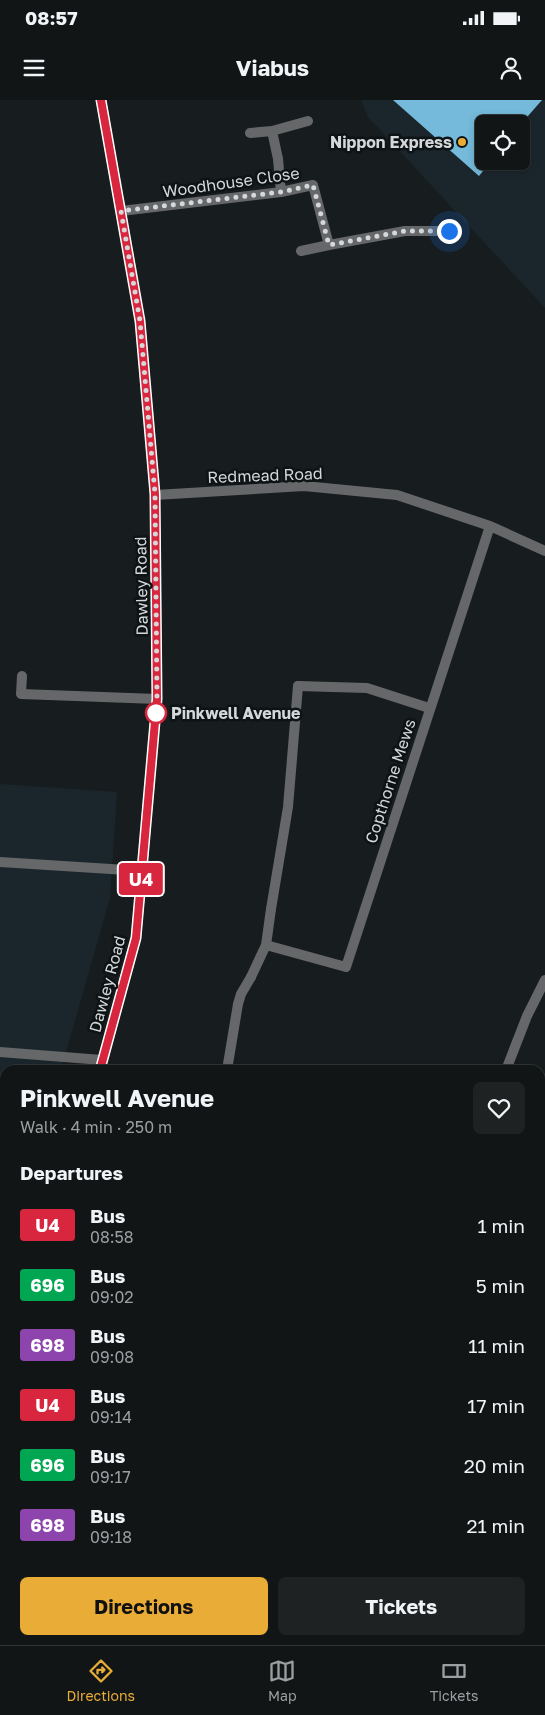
<!DOCTYPE html>
<html lang="en">
<head>
<meta charset="utf-8">
<style>
	:root { --surface:#111516; --page:#1e2223; --text:#f1f3f6; --muted:#9c9fa1; --line:#303435; --accent:#e8ac37 }
	body { margin:0; font-family:"Golos Text",sans-serif; background:var(--page); color:var(--text); height:100vh; display:flex; flex-direction:column; font-size:19px; white-space:nowrap }
	* { box-sizing:border-box; margin:0 }
	p { font-size:16px; color:var(--muted) }
	.icon { flex:none; width:28px; height:28px; fill:none; stroke:currentColor; stroke-width:2; stroke-linecap:round; stroke-linejoin:round }
	.map { position:relative; flex:1; overflow:hidden }
	.side { position:absolute; left:0px; top:965px; width:545px; height:580px; display:flex; flex-direction:column; background:var(--surface); border-radius:15px 15px 0 0; box-shadow:0 2px 8px #0003,0 0 0 1px var(--line) }
	.side>* { flex:none }
	.badge { padding:0 10px; border-radius:4px; font-size:18px; line-height:32px }
	.fabs { position:absolute; left:475px; top:15px; display:grid; gap:10px }
	.fabs a { display:grid; place-items:center; width:55px; height:55px; border-radius:8px; background:var(--surface); box-shadow:0 2px 8px #0003,0 0 0 1px var(--line); font-size:25px }
	.you { position:absolute; width:25px; height:25px; margin:-12px; border:4px solid #fff; border-radius:50%; background:#1a73e8; box-shadow:0 0 0 8px #1a73e833 }
	.map>.badge { position:absolute; translate:-50% -50%; box-shadow:0 0 0 2px #fff }
	h2 { padding:0 20px; font-size:19px; line-height:45px }
	.round { display:grid; place-items:center; flex:none; width:52px; height:52px; border-radius:8px; background:var(--page) }
	.headline { display:flex; align-items:center; justify-content:space-between; height:85px; padding:0 20px }
	h1 { font-size:24px; font-weight:700; line-height:38px }
	.button { display:flex; gap:10px; margin-top:auto; padding:10px 20px }
	.button a { flex:1; height:58px; border-radius:8px; background:var(--accent); color:#111; font-size:20px; font-weight:700; line-height:58px; text-align:center }
	.button a+a { background:var(--page); color:var(--text) }
	ul { padding:0; list-style:none }
	li { display:flex; align-items:center; gap:15px; height:60px; padding:0 20px }
	li div { flex:1 }
	li b { display:block; font-size:19px }
	li em { font-style:normal }
	li .badge { min-width:55px; font-weight:700; text-align:center }
	.status { display:flex; justify-content:space-between; align-items:center; height:35px; padding:0 25px; background:var(--surface); direction:ltr }
	.status svg { height:14px; fill:currentColor }
	header { display:flex; justify-content:space-between; align-items:center; height:65px; padding:0 20px; background:var(--surface); font-size:22px; font-weight:700 }
	.tab-bar { display:flex; justify-content:space-around; align-items:center; height:70px; border-top:1px solid var(--line); background:var(--surface); font-size:14px; color:var(--muted) }
	.tab-bar a { display:grid; justify-items:center; gap:2px }
	.tab-bar .selected { color:var(--accent) }
	.map>svg:first-child { display:block }
	.built { fill:#1b262c; fill-rule:evenodd }
	.building { fill:#75bada }
	.lines { fill:none; stroke-linecap:round; stroke-linejoin:round }
	.lane { stroke:#656769; stroke-width:10 }
	.street { stroke:#656769; stroke-width:10 }
	.secondary { stroke:#8f9496; stroke-width:10 }
	.line-casing { stroke:#fff; stroke-width:11 }
	.line { stroke:#d7263d; stroke-width:8 }
	.walk { stroke:#d5d8da; stroke-width:5; stroke-dasharray:0 9 }
	.poi-dot { fill:#e8ac37; stroke:#0e1315; stroke-width:2 }
	.stop-dot { fill:#fff; stroke:#d7263d; stroke-width:2.5 }
	.labels { text-anchor:middle; dominant-baseline:central; stroke-width:5; stroke-linejoin:round; paint-order:stroke }
	.poi-label { font-size:16px; font-weight:bold; fill:#d5d8da; stroke:#0e1315; text-anchor:end }
	.street-label { font-size:16px; fill:#d5d8da; stroke:#0e1315 }
	.stop-label { font-size:16px; font-weight:bold; fill:#d5d8da; stroke:#0e1315; text-anchor:start }
</style>
</head>
<body>
<div class="status"><b>08:57</b><svg viewBox="0 0 49 12"><path d="M0 12V9h3v3zM5 12V6h3v6zM10 12V3h3v9zM15 12V0h3v12zM26 1h20v11H26zM47 4h2v5h-2z"/></svg></div>
<header><svg class="icon" aria-label="menu" viewBox="0 0 24 24"><path d="M4 6h16M4 12h16M4 18h16"/></svg>Viabus<svg class="icon" aria-label="person" viewBox="0 0 24 24"><circle cx="12" cy="8" r="4"/><path d="M4 21q1-7 8-7t8 7"/></svg></header>
<div class="map">
<svg width="545" height="1545" viewBox="0 0 545 1545">
	<rect width="100%" height="100%" fill="#171c1e"/>
	<path class="built" d="M 361,0 L 545,0 L 545,208 L 368,17 ZM 484,24 L 521,24 L 521,61 L 484,61 Z
		M 0,684 L 117,692 L 110,798 L 61,970 L 5,970 L 5,1112 L 0,1113 Z"/>
	<path class="building" d="M 393,0 L 542,0 L 521,24 L 484,24 L 484,61 L 491,61 L 479,76 Z
		M 0,1010 L 5,1011 L 1,1030 L 0,1030 Z"/>
	<g class="lines">
		<path class="lane" d="M 272,31 L 278,59
			M 250,33 L 272,31 L 308,21
			M 22,576 L 21,594 L 157,599
			M 271,809 L 288,707 L 298,586
			M 227,970 L 238,904 L 241,894 L 251,877
			M 2,990 L 5,992"/>
		<path class="street" d="M 278,59 L 281,92
			M 121,111 L 281,92 L 313,85 L 329,145 L 405,131 L 449,131
			M 301,151 L 329,145
			M 155,395 L 304,386 L 397,395 L 490,426 L 545,451
			M 298,586 L 367,588 L 429,608
			M 0,762 L 142,771
			M 266,845 L 346,867 L 490,426
			M 251,877 L 266,845 L 271,809
			M 0,952 L 102,960
			M 506,970 L 527,916 L 545,880
			M 0,1161 L 5,1145
			M 231,1545 L 233,1540"/>
		<path class="secondary" d="M 100,970 L 136,838 L 157,599 L 155,395 L 140,221 L 101,0
			M 540,1132 L 545,1133
			M 0,1312 L 5,1299"/>
	</g>
	<g class="lines">
		<g class="line-casing">
			<path id="line" d="M 100,970 L 136,838 L 157,599 L 155,394 L 140,221 L 101,0"/>
		</g>
		<use href="#line" class="line"/>
		<path class="walk" d="M 156,613 L 156,618 L 157,599 L 155,394 L 140,221 L 121,111 L 281,92 L 313,85 L 329,145 L 405,131 L 449,131"/>
	</g>
	<circle class="poi-dot" cx="462" cy="42" r="5"/>
	<circle class="stop-dot" cx="156" cy="613" r="10"/>
	<g class="labels">
		<g class="poi-label">
			<text x="452" y="42">Nippon Express</text>
		</g>
		<g class="street-label">
			<text transform="translate(231 82) rotate(-8)">Woodhouse Close</text>
			<text transform="translate(265 375) rotate(-2)">Redmead Road</text>
			<text transform="translate(141 486) rotate(-91)">Dawley Road</text>
			<text transform="translate(390 681) rotate(-72)">Copthorne Mews</text>
			<text transform="translate(107 884) rotate(-75)">Dawley Road</text>
		</g>
		<g class="stop-label">
			<text x="171" y="613">Pinkwell Avenue</text>
		</g>
	</g>
</svg>
<div class="fabs">
<a><svg class="icon" aria-label="locate" viewBox="0 0 24 24"><circle cx="12" cy="12" r="6"/><path d="M12 2v4M12 18v4M2 12h4M18 12h4"/></svg></a>
</div>
<div class="you" style="left:449px;top:131px"></div>
<b class="badge" style="left:141px;top:779px;background:#d7263d;color:#fff">U4</b>
<section class="side">
<div class="headline"><div><h1>Pinkwell Avenue</h1><p>Walk · 4 min · 250 m</p></div><a class="round"><svg class="icon" aria-label="heart" viewBox="0 0 24 24"><path d="M12 20l-8-8c-3-5 5-10 8-4 3-6 11-1 8 4z"/></svg></a></div>
<h2>Departures</h2>
<ul>
<li><span class="badge" style="background:#d7263d;color:#fff">U4</span><div><b>Bus</b><p>08:58</p></div><em>1 min</em></li>
<li><span class="badge" style="background:#00a651;color:#fff">696</span><div><b>Bus</b><p>09:02</p></div><em>5 min</em></li>
<li><span class="badge" style="background:#8e44ad;color:#fff">698</span><div><b>Bus</b><p>09:08</p></div><em>11 min</em></li>
<li><span class="badge" style="background:#d7263d;color:#fff">U4</span><div><b>Bus</b><p>09:14</p></div><em>17 min</em></li>
<li><span class="badge" style="background:#00a651;color:#fff">696</span><div><b>Bus</b><p>09:17</p></div><em>20 min</em></li>
<li><span class="badge" style="background:#8e44ad;color:#fff">698</span><div><b>Bus</b><p>09:18</p></div><em>21 min</em></li>
</ul>
<div class="button"><a>Directions</a><a>Tickets</a></div>
</section>
</div>
<nav class="tab-bar">
<a class="selected"><svg class="icon" aria-label="directions" viewBox="0 0 24 24"><path d="M12 3l9 9-9 9-9-9zM9 14v-3h6M13 9l2 2-2 2"/></svg>Directions</a>
<a><svg class="icon" aria-label="map" viewBox="0 0 24 24"><path d="M3 6l6-2 6 2 6-2v14l-6 2-6-2-6 2zM9 4v14M15 6v14"/></svg>Map</a>
<a><svg class="icon" aria-label="tickets" viewBox="0 0 24 24"><path d="M3 7h18v10H3zM15 7v10"/></svg>Tickets</a>
</nav>
</body>
</html>
